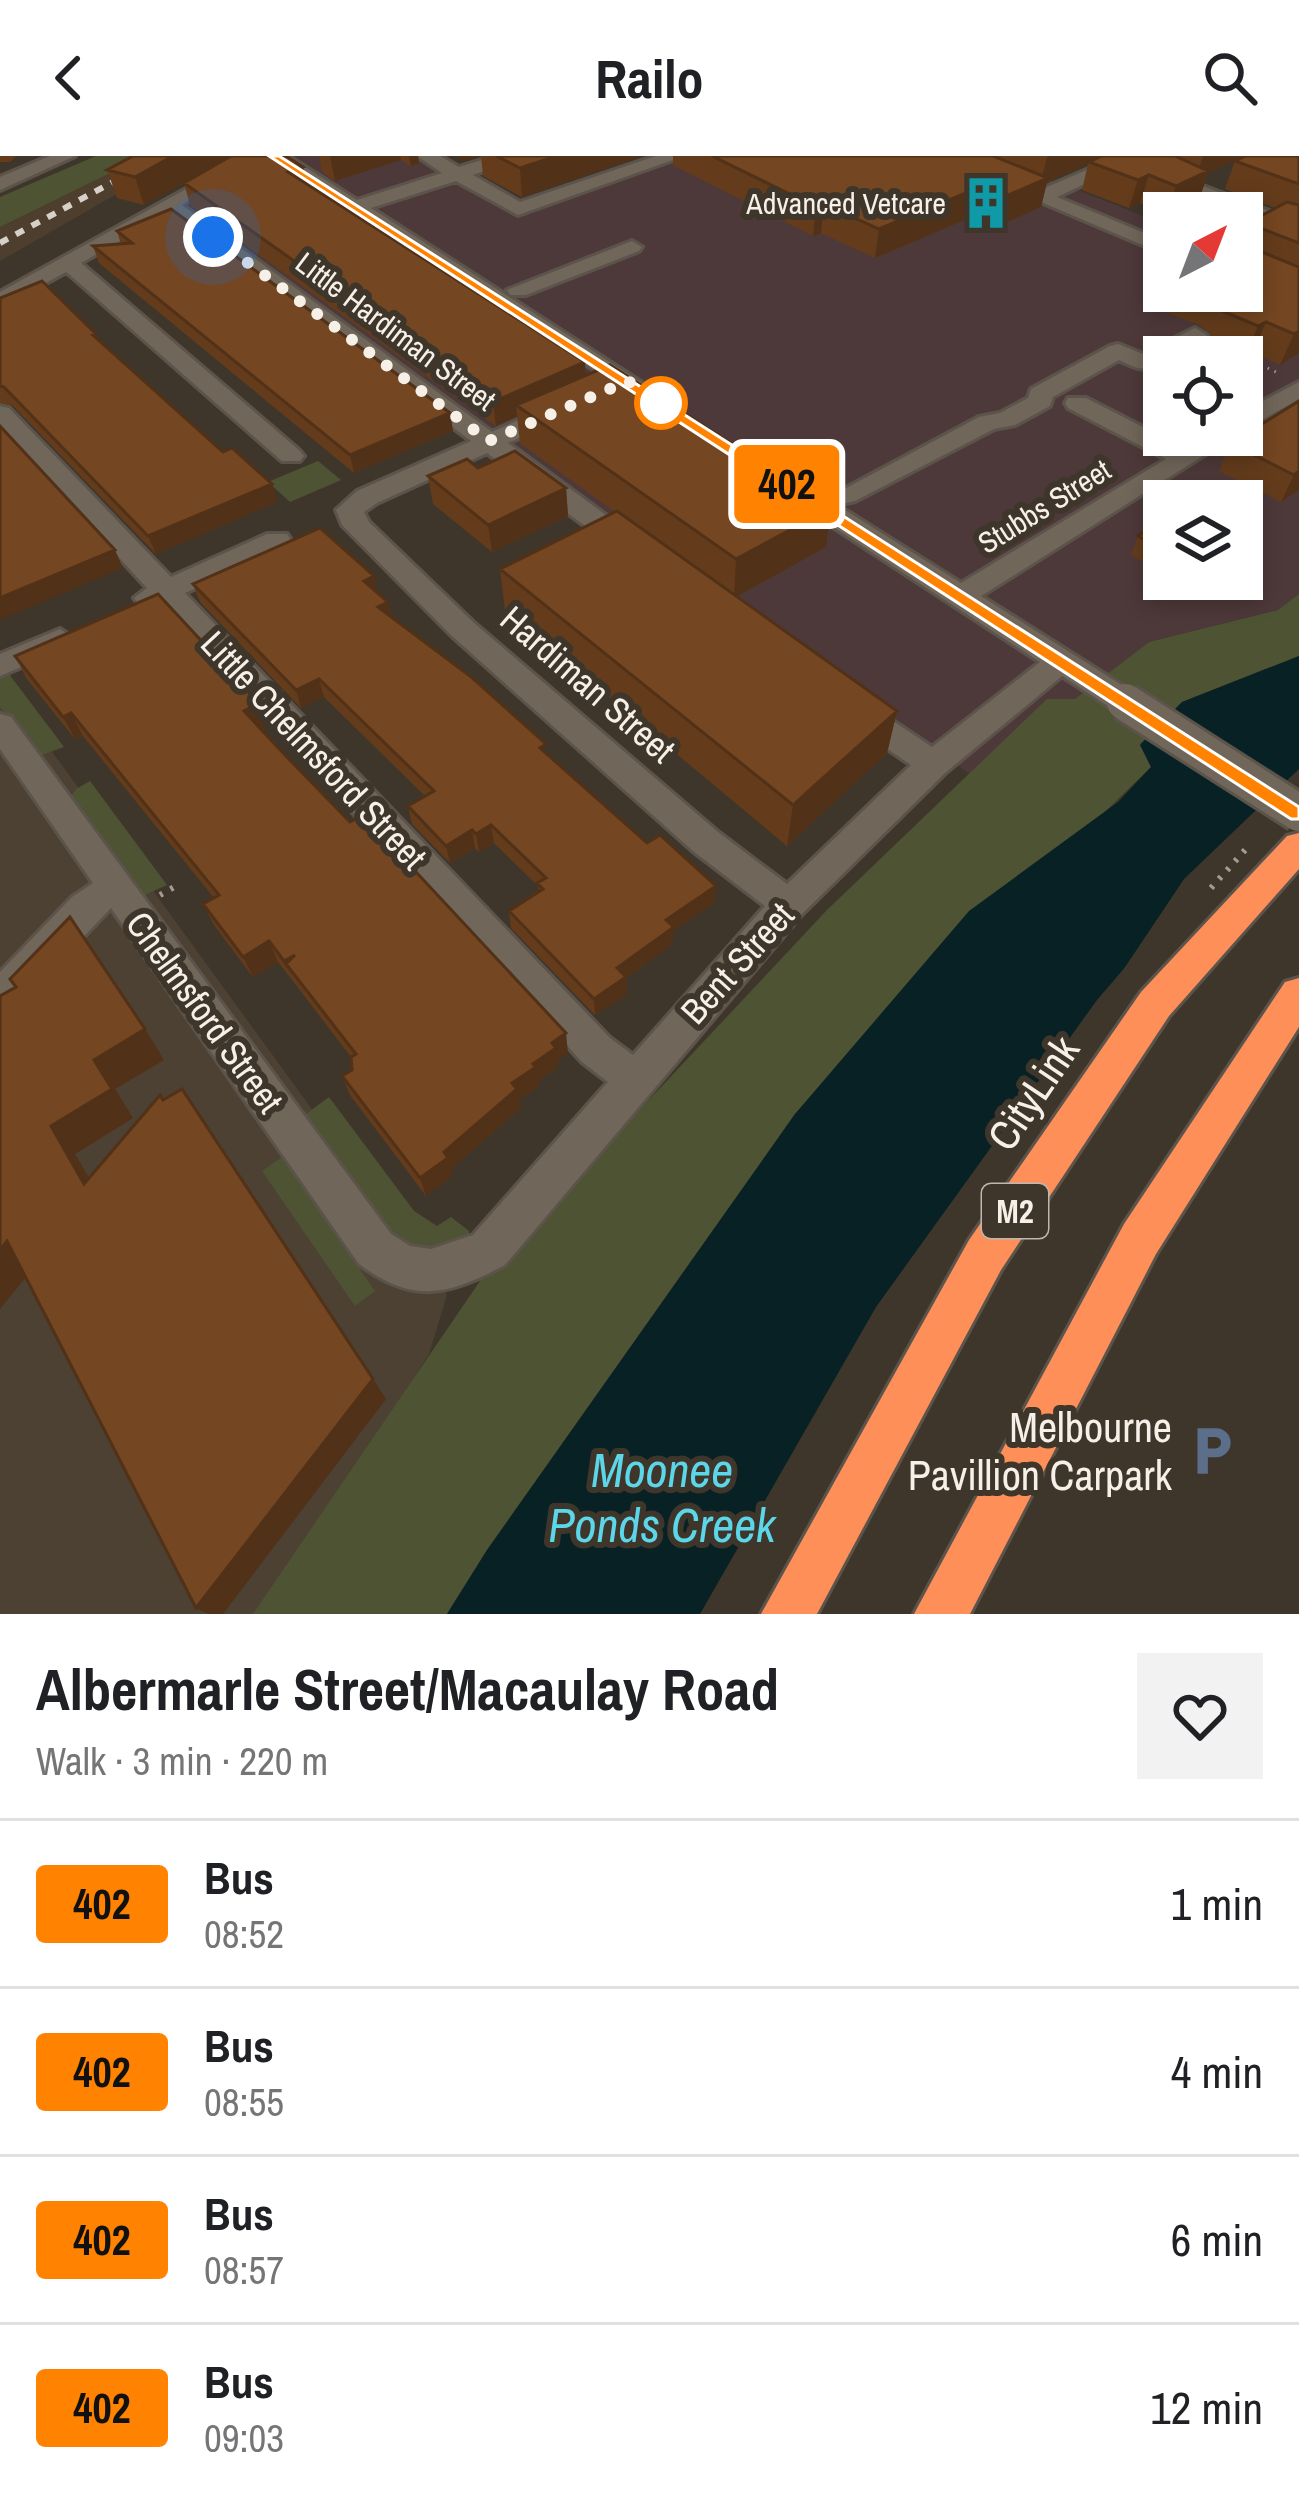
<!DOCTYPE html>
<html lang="en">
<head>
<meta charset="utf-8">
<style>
	:root { --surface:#fff; --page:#f2f2f2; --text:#202124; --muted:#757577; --line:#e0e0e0 }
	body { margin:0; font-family:"Archivo Narrow",sans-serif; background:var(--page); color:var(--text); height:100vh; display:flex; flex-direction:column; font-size:45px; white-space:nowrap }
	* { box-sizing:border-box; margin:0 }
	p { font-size:39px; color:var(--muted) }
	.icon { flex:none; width:66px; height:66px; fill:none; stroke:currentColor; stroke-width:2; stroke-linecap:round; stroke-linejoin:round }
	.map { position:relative; height:1458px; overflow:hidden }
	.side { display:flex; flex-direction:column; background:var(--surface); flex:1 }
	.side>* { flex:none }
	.badge { padding:0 24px; border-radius:9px; font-size:42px; line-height:78px }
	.needle { width:78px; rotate:42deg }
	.tools { position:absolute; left:1143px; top:36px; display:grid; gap:24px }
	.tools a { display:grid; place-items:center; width:120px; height:120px; border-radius:0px; background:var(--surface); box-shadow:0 6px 18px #0003; font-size:60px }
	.you { position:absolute; width:60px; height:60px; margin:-30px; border:9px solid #fff; border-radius:50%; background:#1a73e8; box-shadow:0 0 0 18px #1a73e833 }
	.map>.badge { position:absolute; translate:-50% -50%; box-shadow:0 0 0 6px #fff }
	.round { display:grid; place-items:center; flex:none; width:126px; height:126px; border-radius:0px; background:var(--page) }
	.summary { display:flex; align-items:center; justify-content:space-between; height:204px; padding:0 36px }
	h1 { font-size:57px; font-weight:700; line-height:90px }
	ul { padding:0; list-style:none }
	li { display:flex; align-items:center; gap:36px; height:168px; padding:0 36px; border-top:3px solid var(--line) }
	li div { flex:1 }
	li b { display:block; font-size:45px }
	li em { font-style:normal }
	li .badge { min-width:132px; font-weight:700; text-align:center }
	header { display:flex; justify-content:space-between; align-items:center; height:156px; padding:0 36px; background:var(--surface); font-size:54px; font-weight:700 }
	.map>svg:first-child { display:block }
	.commercial { fill:#4c4132 }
	.industrial { fill:#4e393a; fill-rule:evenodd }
	.built { fill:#4d3e2e }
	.green { fill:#4e5433 }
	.water { fill:#072125 }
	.pier { fill:#3f362b }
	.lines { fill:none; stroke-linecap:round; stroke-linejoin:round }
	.minor-casing { stroke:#5c544b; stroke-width:6 }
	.highway-casing { stroke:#5c544b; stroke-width:6 }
	.path-far1 { stroke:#a49c93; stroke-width:3; stroke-dasharray:1.5 6; stroke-linecap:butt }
	.path { stroke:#a49c93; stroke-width:6; stroke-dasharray:3 9; stroke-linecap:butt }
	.minor { fill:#71665a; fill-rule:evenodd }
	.highway { fill:#fe8f58; fill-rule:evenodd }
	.rail { stroke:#d6d0c8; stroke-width:6; stroke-dasharray:9 9; stroke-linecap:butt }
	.minor-bridge-casing { stroke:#5c544b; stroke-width:42; stroke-linecap:butt }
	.minor-bridge { stroke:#71665a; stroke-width:36 }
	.wall { fill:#643c1c }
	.shaded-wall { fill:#513117 }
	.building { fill:#744621; stroke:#513117; stroke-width:3 }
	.line { fill:#ff8200; stroke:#fff; stroke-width:3 }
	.walk { stroke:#f6f0e9; stroke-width:12; stroke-dasharray:0 21.6 }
	.stop-dot { fill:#fff; stroke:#ff8200; stroke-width:6 }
	.labels { text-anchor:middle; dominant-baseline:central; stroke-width:12; stroke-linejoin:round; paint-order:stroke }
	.far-poi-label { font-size:30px; fill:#f6f0e9; stroke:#3f362b; text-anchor:end }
	.far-street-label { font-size:30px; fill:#f6f0e9; stroke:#3f362b }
	.shield { fill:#3f362b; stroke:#bfb8b0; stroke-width:3 }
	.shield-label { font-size:33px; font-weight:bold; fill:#f6f0e9 }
	.street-label { font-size:36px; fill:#f6f0e9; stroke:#3f362b }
	.near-street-label { font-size:42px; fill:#f6f0e9; stroke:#3f362b }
	.near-poi-label { font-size:42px; fill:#f6f0e9; stroke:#3f362b; text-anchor:end }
	.near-water-label { font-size:48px; font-style:italic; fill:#5cd6e9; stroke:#3f362b }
</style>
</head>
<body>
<header><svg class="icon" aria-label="back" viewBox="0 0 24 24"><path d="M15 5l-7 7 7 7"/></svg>Railo<svg class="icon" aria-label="search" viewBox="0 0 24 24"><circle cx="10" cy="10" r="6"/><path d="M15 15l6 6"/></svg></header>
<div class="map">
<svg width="1299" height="1458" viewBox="0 0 1299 1458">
	<rect width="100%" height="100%" fill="#3f362b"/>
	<path class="commercial" d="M 0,524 L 447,1139 L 429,1198 L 267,1458 L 0,1458 Z"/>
	<path class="industrial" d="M 272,0 L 425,0 L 518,53 L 675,0 L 991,0 L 1156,65 L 1164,62 L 1164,135 L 1242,135 L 1242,57 L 1174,57 L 1209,40 L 1271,65 L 1299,51 L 1299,438 L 1278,454 L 1149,486 L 982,627 L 183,50 ZM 1164,201 L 1242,201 L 1242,279 L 1164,279 ZM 1164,345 L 1242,345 L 1242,423 L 1164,423 Z"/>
	<path class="built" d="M 145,0 L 183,0 L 0,105 L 0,71 Z"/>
	<path class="green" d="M 96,0 L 145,0 L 0,71 L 0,41 Z
		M 318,305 L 341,324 L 290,346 L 268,326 Z
		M 1299,438 L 1299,500 L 1182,546 L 1140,588 L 1151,611 L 795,958 L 487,1394 L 447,1458 L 253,1458 L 482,1122 L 827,754 L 1047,543 L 1075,543 L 1149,486 L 1278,454 Z
		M 9,518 L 64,591 L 36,601 L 0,551 L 0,522 Z
		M 90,625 L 167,729 L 138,742 L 67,647 L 76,633 Z
		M 329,941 L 414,1055 L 437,1070 L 451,1061 L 469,1075 L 469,1082 L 448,1094 L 405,1097 L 298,964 Z
		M 282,1001 L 375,1135 L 355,1150 L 262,1015 Z"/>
	<path class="water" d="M 1299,500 L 1299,613 L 1184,723 L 946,1079 L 813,1294 L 727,1458 L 447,1458 L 487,1394 L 795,958 L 969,755 L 1118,646 L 1151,611 L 1140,589 L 1182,546 Z"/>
	<path class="pier" d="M 1158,773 L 951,1082 L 818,1297 L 734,1458 L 700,1458 L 876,1151 L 1097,844 Z"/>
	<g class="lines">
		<g class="minor-casing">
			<path id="minor" d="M 50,0 L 75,0 L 0,34 L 0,21 Z
				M 266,0 L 288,0 L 357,44 L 442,17 L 417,0 L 440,0 L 459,11 L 495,0 L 523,0 L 473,19 L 520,46 L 656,0 L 684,0 L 518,59 L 456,25 L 371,52 L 655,235 L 652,240 L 634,240 Z
				M 932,0 L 957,0 L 1040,34 L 1119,0 L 1144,0 L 1057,41 L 1164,85 L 1164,98 Z
				M 1179,21 L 1299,66 L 1299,79 L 1172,31 L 1169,27 Z
				M 188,32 L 198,38 L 182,49 L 492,276 L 556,247 L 574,247 L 577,252 L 574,257 L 508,287 L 644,387 L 648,393 L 644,399 L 624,399 L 487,297 L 377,347 L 364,356 L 369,366 L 473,466 L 718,676 L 787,728 L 911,609 L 841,561 L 836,553 L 841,545 L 863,545 L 932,591 L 1040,506 L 781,337 L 777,331 L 781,325 L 799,325 L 961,427 L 1166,303 L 1068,252 L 1065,247 L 1068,242 L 1086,242 L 1184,292 L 1205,279 L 1236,279 L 981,440 L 1136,538 L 1141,546 L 1136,554 L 1114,554 L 1062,520 L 945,617 L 802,758 L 505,1109 C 448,1139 414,1149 359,1108 L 111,752 L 14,854 L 0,858 L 0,816 L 72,741 L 93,727 L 0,593 L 0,558 L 11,561 L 391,1078 L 410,1090 L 431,1093 L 473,1079 L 608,926 L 582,906 L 161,448 L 139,449 L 134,442 L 147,432 L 0,272 L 0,250 L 9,252 L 171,421 L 267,378 L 287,378 L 291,384 L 287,390 L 185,437 L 610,882 L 633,899 L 765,750 L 693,695 L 452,480 L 342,369 L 336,354 L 357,335 L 471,285 L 168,58 L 81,107 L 300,295 L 304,300 L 300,305 L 282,305 L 70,119 L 66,116 L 0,152 L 0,136 Z
				M 632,85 L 642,91 L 639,95 L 526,139 L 510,139 L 507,134 Z
				M 1195,172 L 1207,179 L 1203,184 C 1191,191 1175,195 1164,201 C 1143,213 1147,218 1119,204 L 1053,241 L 1050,250 L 1015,269 L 994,273 L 855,345 L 846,347 L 833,339 L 979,261 L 1000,257 L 1028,242 L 1031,233 L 1110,190 L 1118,188 L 1143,198 Z
				M 1299,226 L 1299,243 L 1242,275 L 1242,256 Z
				M 60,473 L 75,483 L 71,490 L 0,520 L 0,498 Z"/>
		</g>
		<g class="highway-casing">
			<path id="highway" d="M 1299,677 L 1299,713 L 1169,860 L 1001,1114 L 817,1458 L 761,1458 L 969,1084 L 1141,836 L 1287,680 Z
				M 1299,822 L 1299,871 L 1156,1098 L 970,1458 L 914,1458 L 1124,1068 L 1285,826 Z"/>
		</g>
		<path class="path-far1" d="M 1220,190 L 1276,216"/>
		<path class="path" d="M 1211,732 L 1246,693
			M 160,739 L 178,729"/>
		<use href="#minor" class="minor"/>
		<use href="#highway" class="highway"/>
		<path class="rail" d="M 0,87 L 161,0"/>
		<g class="minor-bridge-casing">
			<path id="minor-bridge" d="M 1125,546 L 1299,657"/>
		</g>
		<use href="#minor-bridge" class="minor-bridge"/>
	</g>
	<path class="wall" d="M 0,0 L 16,0 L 10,6 L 0,6 Z
		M 133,0 L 286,0 L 303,11 L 307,29 L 585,206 L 585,219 L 610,209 L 831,352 L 826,391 L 736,441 L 897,555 L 887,597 L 787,690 L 505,455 L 500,413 L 615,356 L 520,287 L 517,260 L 496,270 L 190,49 L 184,27 L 201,17 L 144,49 L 117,42 L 107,14 Z
		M 319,0 L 418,0 L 419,7 L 411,10 L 401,4 L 335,25 L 322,16 Z
		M 481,0 L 642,0 L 522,41 L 483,20 Z
		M 673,0 L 1244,0 L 1208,17 L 1199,44 L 1171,57 L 1164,57 L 1140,47 L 1129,52 L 1082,34 L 1088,8 L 1047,26 L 1041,51 L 998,70 L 974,60 L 875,102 L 821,77 L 813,80 L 673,9 Z
		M 1299,0 L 1299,197 L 1280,209 L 1253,197 L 1245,201 L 1208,185 L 1211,177 L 1197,168 L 1143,148 L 1152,118 L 1164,112 L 1164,135 L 1242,135 L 1242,70 L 1275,52 L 1225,33 L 1235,5 Z
		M 117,75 L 450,257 L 453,275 L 354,317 L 99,107 L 93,90 L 121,88 Z
		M 0,142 L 96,178 L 99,184 L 223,296 L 272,328 L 277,346 L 156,398 L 12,249 L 0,247 Z
		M 1299,245 L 1299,334 L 1281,346 L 1219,315 L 1231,287 Z
		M 478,312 L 566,332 L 568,360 L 492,396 L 433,348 L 428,320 Z
		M 1164,363 L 1164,418 L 1131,399 L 1138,380 Z
		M 193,428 L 378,437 L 388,446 L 391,461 L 647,687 L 716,730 L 714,747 L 673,775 L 673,788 L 626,822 L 627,838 L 595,859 L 511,772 L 509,755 L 539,736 L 538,730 L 494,687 L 479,696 L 475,692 L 450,707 L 412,668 L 408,650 L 425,640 L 324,541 L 301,552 L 200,446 Z
		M 15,500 L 267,570 L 261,573 L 568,897 L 558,904 L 558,911 L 538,925 L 539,930 L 519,944 L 521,952 L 451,1013 L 453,1019 L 426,1040 L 350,939 L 342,920 L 352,914 L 351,901 L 293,825 L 278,806 L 253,821 L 214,769 L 203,748 L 214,742 L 83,580 L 75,583 L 27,523 Z"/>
	<path class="shaded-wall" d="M 173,0 L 232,0 L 144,49 L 135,21 Z
		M 330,0 L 400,0 L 401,4 L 335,25 Z
		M 409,0 L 418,0 L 419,7 L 411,10 Z
		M 459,0 L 480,0 L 460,6 Z
		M 557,0 L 642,0 L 522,41 L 520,12 Z
		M 1049,0 L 1108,0 L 1089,6 L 1088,8 L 1047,26 L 1041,51 L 998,70 L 1004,41 L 1041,25 L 1047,1 Z
		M 1203,0 L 1244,0 L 1208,17 L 1199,44 L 1168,57 L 1176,30 L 1196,21 Z
		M 303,11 L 308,33 L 288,16 Z
		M 1149,19 L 1140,47 L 1129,52 L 1138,24 Z
		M 980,31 L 974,60 L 875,102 L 879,73 Z
		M 824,48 L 821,77 L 813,80 L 816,51 Z
		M 1266,166 L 1253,197 L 1245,201 L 1258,170 Z
		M 1299,175 L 1299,197 L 1280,209 L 1294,178 Z
		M 585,206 L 586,230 L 516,249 L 517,260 L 496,270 L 493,246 Z
		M 450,257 L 453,275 L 354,317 L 350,299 Z
		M 1299,315 L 1299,334 L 1281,346 L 1294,319 Z
		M 272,328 L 277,346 L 156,398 L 148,380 Z
		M 566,332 L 568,360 L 492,396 L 488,369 Z
		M 831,352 L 826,391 L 734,442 L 736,403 Z
		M 115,394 L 123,412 L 0,464 L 0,442 Z
		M 374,420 L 378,438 L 364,425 Z
		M 388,446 L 392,465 L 378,451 Z
		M 319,523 L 324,541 L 301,552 L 296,534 Z
		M 259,547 L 267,570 L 253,577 L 244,555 Z
		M 897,555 L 887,597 L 787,690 L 793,649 Z
		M 71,557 L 83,580 L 75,583 L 63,561 Z
		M 491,669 L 494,687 L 479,696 L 476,678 Z
		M 472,674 L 475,692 L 450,707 L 446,690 Z
		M 716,730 L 714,747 L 673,775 L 673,788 L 626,822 L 627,838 L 595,859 L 594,843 L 617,812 L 666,764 Z
		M 269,785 L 278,806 L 253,821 L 243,801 Z
		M 145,873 L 164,904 L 115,933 L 133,962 L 75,998 L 108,1054 L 84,1028 L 51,970 L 94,904 Z
		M 566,877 L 568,897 L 558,904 L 558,911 L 538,925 L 539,930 L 519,944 L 521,952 L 451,1013 L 453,1019 L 426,1040 L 420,1022 L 552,887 Z
		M 7,1085 L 35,1110 L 0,1153 L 0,1094 Z
		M 373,1223 L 386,1243 L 223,1458 L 209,1458 L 196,1452 Z"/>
	<path class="building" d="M 133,0 L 173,0 L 135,21 L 107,14 Z
		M 231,0 L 286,0 L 303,11 L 288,16 L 585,206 L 493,246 L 184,27 Z
		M 496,0 L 557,0 L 520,12 Z
		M 712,0 L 993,0 L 1048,22 L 1004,41 L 980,31 L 879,73 L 824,48 L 816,51 Z
		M 1102,0 L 1175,0 L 1208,15 L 1176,30 L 1149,19 L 1138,24 L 1089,6 Z
		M 1245,0 L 1299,0 L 1299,28 L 1235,5 Z
		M 1287,46 L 1299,49 L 1299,87 L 1255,70 L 1249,75 L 1252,92 L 1299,111 L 1299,175 L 1294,178 L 1266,166 L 1258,170 L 1220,154 L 1227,150 L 1200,135 L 1242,135 L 1242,70 Z
		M 171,53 L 450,257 L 350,299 L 93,90 L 132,87 L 117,75 Z
		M 1164,112 L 1164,122 L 1152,118 Z
		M 42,125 L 96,178 L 93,179 L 223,296 L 232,292 L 272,328 L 148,380 L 4,231 L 0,230 L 0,142 Z
		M 610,209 L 831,352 L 736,403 L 516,249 Z
		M 1299,245 L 1299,315 L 1294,319 L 1231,287 Z
		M 0,270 L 115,394 L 0,442 Z
		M 515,295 L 566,332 L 488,369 L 428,320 L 467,303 L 478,312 Z
		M 617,355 L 897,555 L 793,649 L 500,413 Z
		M 1164,363 L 1164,394 L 1138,380 Z
		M 320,372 L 374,420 L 364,425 L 388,446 L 378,451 L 470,520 L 546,588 L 540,592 L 647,687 L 660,679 L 716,730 L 666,764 L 674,771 L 617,812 L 626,821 L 594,843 L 509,755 L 543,733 L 537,727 L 546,722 L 491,669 L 476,678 L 472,674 L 446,690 L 408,650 L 434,635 L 319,523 L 296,534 L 193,428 Z
		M 158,438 L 259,547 L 244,555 L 286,600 L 350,666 L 363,659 L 566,877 L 552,887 L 556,892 L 533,908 L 536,911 L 512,927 L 517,933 L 444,996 L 448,1002 L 420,1022 L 342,920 L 352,914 L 351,901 L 356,898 L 286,808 L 295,799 L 284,805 L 269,785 L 243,801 L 203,748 L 219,739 L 71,557 L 63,561 L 15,500 Z
		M 70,761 L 145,873 L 94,904 L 112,933 L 51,970 L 84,1028 L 160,939 L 163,944 L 182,933 L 373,1223 L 196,1452 L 7,1085 L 0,1094 L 0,840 L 16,831 L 10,823 Z"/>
	<path class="line" d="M 269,0 L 279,0 L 1299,651 L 1299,663 L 1291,663 Z"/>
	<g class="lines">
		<path class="walk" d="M 213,81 L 489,285 L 628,225 L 661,247"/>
	</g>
	<defs>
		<g id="building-bare" transform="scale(4.14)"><path d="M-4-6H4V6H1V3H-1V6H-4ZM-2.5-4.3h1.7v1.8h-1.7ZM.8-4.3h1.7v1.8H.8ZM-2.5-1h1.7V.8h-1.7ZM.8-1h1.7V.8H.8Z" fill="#0f9aa8" stroke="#3f362b" stroke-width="2.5" paint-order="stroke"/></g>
		<g id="parking-bare" transform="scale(4.14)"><path d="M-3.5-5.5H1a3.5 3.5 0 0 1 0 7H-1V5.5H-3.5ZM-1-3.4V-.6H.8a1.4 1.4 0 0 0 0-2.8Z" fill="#5c6f8a" stroke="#3f362b" stroke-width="2.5" paint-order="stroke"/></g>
	</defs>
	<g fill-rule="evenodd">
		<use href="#building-bare" x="986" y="47"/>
		<use href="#parking-bare" x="1212" y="1295"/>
	</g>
	<circle class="stop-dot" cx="661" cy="247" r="24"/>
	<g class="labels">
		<g class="far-poi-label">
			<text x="946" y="47">Advanced Vetcare</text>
		</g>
		<g class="far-street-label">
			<text transform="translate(396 175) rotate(37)">Little Hardiman Street</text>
			<text transform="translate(1044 350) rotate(-32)">Stubbs Street</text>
		</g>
		<rect class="shield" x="982" y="1028" width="66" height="54" rx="9"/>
		<g class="shield-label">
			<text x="1015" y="1055">M2</text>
		</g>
		<g class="street-label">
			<text transform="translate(588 528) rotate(41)">Hardiman Street</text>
			<text transform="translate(314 594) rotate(47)">Little Chelmsford Street</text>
			<text transform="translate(737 807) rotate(-48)">Bent Street</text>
			<text transform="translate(205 856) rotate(54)">Chelmsford Street</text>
		</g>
		<g class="near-street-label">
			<text transform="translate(1033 937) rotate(-56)">CityLink</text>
		</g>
		<g class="near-poi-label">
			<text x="1172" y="1271">Melbourne<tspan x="1172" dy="48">Pavillion Carpark</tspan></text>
		</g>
		<g class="near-water-label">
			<text x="662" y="1313">Moonee<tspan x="662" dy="55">Ponds Creek</tspan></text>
		</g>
	</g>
</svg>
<div class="tools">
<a><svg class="needle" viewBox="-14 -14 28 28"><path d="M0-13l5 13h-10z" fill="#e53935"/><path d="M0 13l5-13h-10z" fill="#757577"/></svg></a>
<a><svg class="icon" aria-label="locate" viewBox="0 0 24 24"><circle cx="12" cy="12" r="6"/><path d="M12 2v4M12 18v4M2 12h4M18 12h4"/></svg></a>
<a><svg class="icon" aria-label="layers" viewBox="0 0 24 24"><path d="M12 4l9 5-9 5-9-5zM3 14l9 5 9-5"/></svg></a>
</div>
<div class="you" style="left:213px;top:81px"></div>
<b class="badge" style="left:787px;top:328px;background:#ff8200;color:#111">402</b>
</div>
<section class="side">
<div class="summary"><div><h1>Albermarle Street/Macaulay Road</h1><p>Walk · 3 min · 220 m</p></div><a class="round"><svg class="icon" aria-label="heart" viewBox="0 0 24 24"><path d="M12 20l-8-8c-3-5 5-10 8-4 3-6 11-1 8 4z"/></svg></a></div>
<ul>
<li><span class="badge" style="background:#ff8200;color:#111">402</span><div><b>Bus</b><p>08:52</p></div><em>1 min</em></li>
<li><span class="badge" style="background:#ff8200;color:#111">402</span><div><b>Bus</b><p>08:55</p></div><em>4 min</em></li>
<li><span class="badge" style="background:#ff8200;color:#111">402</span><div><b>Bus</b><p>08:57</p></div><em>6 min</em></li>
<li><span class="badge" style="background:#ff8200;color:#111">402</span><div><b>Bus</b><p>09:03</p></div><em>12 min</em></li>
</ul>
</section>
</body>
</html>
